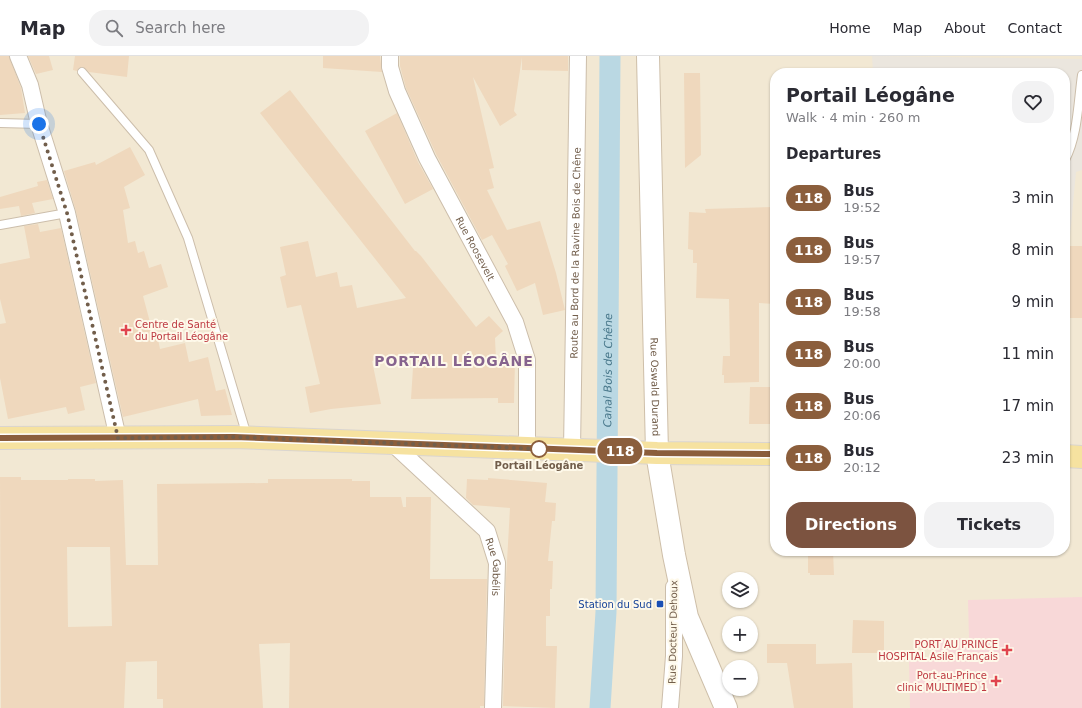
<!DOCTYPE html>
<html lang="en">
<head>
<meta charset="utf-8">
<style>
	:root { --surface:#fff; --page:#f2f2f3; --text:#2b2b33; --muted:#7c7c81; --line:#e1e1e2; --accent:#7c5340 }
	body { margin:0; font-family:"DejaVu Sans",sans-serif; background:var(--page); color:var(--text); height:100vh; display:flex; flex-direction:column; font-size:15px; white-space:nowrap }
	* { box-sizing:border-box; margin:0 }
	p { font-size:13px; color:var(--muted) }
	.icon { flex:none; width:22px; height:22px; fill:none; stroke:currentColor; stroke-width:2; stroke-linecap:round; stroke-linejoin:round }
	.map { position:relative; flex:1; overflow:hidden }
	.details { position:absolute; left:770px; top:12px; width:300px; height:488px; display:flex; flex-direction:column; background:var(--surface); border-radius:16px; box-shadow:0 1px 3px #0004 }
	.details>* { flex:none }
	.badge { padding:0 8px; border-radius:13px; font-size:14px; line-height:26px }
	.buttons { position:absolute; left:722px; top:516px; display:grid; gap:8px }
	.buttons a { display:grid; place-items:center; width:36px; height:36px; border-radius:50%; background:var(--surface); box-shadow:0 1px 3px #0004; font-size:20px }
	.you { position:absolute; width:20px; height:20px; margin:-10px; border:3px solid #fff; border-radius:50%; background:#1a73e8; box-shadow:0 0 0 6px #1a73e833 }
	.map>.badge { position:absolute; translate:-50% -50%; box-shadow:0 0 0 2px #fff }
	h2 { padding:0 16px; font-size:15px; line-height:36px }
	.round { display:grid; place-items:center; flex:none; width:42px; height:42px; border-radius:16px; background:var(--page) }
	.head { display:flex; align-items:center; justify-content:space-between; height:68px; padding:0 16px }
	h1 { font-size:19px; font-weight:700; line-height:30px }
	.action { display:flex; gap:8px; margin-top:auto; padding:8px 16px }
	.action a { flex:1; height:46px; border-radius:16px; background:var(--accent); color:#fff; font-size:16px; font-weight:700; line-height:46px; text-align:center }
	.action a+a { background:var(--page); color:var(--text) }
	ul { padding:0; list-style:none }
	li { display:flex; align-items:center; gap:12px; height:52px; padding:0 16px }
	li div { flex:1 }
	li b { display:block; font-size:15px }
	li em { font-style:normal }
	li .badge { min-width:44px; font-weight:700; text-align:center }
	header { display:flex; align-items:center; gap:24px; box-sizing:border-box; height:56px; padding:0 20px; background:var(--surface); border-bottom:1px solid var(--line) }
	header strong { font-size:19px }
	nav { display:flex; gap:22px; margin-inline-start:auto; font-size:14px }
	.search { width:280px; height:36px; background:var(--page); display:flex; align-items:center; gap:10px; box-sizing:border-box; padding:0 14px; border-radius:16px; color:var(--muted); font-size:15px }
	.map>svg:first-child { display:block }
	.residential { fill:#f2e8d3; fill-rule:evenodd }
	.industrial { fill:#ebe6de }
	.medical { fill:#f8d8d8 }
	.lines { fill:none; stroke-linecap:round; stroke-linejoin:round }
	.canal { stroke:#bad8e3; stroke-width:21 }
	.building { fill:#efd8bd; fill-rule:evenodd }
	.service-casing { stroke:#ccbeab; stroke-width:10 }
	.minor-casing { stroke:#ccbeab; stroke-width:18 }
	.secondary-casing { stroke:#cebfa9; stroke-width:24 }
	.primary-casing { stroke:#dad5d0; stroke-width:24 }
	.service { stroke:#fff; stroke-width:8 }
	.minor { stroke:#fff; stroke-width:16 }
	.secondary { stroke:#fff; stroke-width:22 }
	.primary { stroke:#f6e2a0; stroke-width:22 }
	.line-casing { stroke:#fff; stroke-width:9 }
	.line { stroke:#8b5e3c; stroke-width:6 }
	.walk { stroke:#725e4b; stroke-width:4; stroke-dasharray:0 7.2 }
	.health-dot { fill:#e0444e; stroke:#fef9ea; stroke-width:1.5 }
	.stop-dot { fill:#fff; stroke:#8b5e3c; stroke-width:2 }
	.transit-dot { fill:#1a4fb4; stroke:#fef9ea; stroke-width:1.5 }
	.labels { text-anchor:middle; dominant-baseline:central; stroke-width:4; stroke-linejoin:round; paint-order:stroke }
	.street-label { font-size:10px; fill:#725e4b; stroke:#fef9ea }
	.health-label { font-size:10px; fill:#be3a42; stroke:#fef9ea; text-anchor:end }
	.stop-label { font-size:10px; font-weight:bold; fill:#725e4b; stroke:#fef9ea }
	.transit-label { font-size:10px; fill:#164399; stroke:#fef9ea; text-anchor:end }
	.water-label { font-size:11px; font-style:italic; fill:#49788b; stroke:#fef9ea }
	.district-label { font-size:14px; font-weight:bold; letter-spacing:1px; fill:#86638e; stroke:#fef9ea }
</style>
</head>
<body>
<header>
<strong>Map</strong>
<div class="search"><svg class="icon" aria-label="search" viewBox="0 0 24 24"><circle cx="10" cy="10" r="6"/><path d="M15 15l6 6"/></svg>Search here</div>
<nav><a>Home</a><a>Map</a><a>About</a><a>Contact</a></nav>
</header>
<div class="map">
<svg width="1082" height="652" viewBox="0 0 1082 652">
	<rect width="100%" height="100%" fill="#fbf5e4"/>
	<path class="residential" d="M 0,0 L 1082,0 L 1082,652 L 0,652 ZM 775,17 L 1065,17 L 1065,495 L 775,495 ZM 729,523 L 751,523 L 751,545 L 729,545 ZM 729,567 L 751,567 L 751,589 L 729,589 ZM 729,611 L 751,611 L 751,633 L 729,633 Z"/>
	<path class="industrial" d="M 872,0 L 1082,3 L 1082,114 L 1076,116 L 1070,180 L 1065,180 L 1065,17 L 873,17 Z"/>
	<path class="medical" d="M 1082,541 L 1082,652 L 910,652 L 909,605 L 933,605 L 932,583 L 969,582 L 968,544 Z"/>
	<g class="lines">
		<path class="canal" id="s1" d="M 600,652 L 606,556 L 610,0"/>
	</g>
	<path class="building" d="M 0,0 L 9,0 L 21,32 L 25,57 L 0,59 Z
		M 28,0 L 49,0 L 53,14 L 36,18 Z
		M 75,0 L 129,0 L 127,21 L 89,16 L 83,11 L 79,12 L 77,15 L 73,14 Z
		M 323,0 L 380,0 L 382,16 L 323,12 Z
		M 400,0 L 568,0 L 568,15 L 522,14 L 522,1 L 514,55 L 517,59 L 500,70 L 473,21 L 494,112 L 489,113 L 494,132 L 487,134 L 507,174 L 540,165 L 556,217 L 565,254 L 543,259 L 535,227 L 517,235 L 505,210 L 508,208 L 492,179 L 482,184 L 436,98 L 406,32 L 400,10 Z
		M 684,17 L 700,17 L 701,99 L 685,112 Z
		M 290,34 L 415,195 L 416,195 L 421,200 L 476,271 L 489,260 L 503,275 L 495,282 L 496,304 L 515,304 L 514,347 L 498,347 L 498,342 L 411,343 L 414,296 L 372,305 L 381,348 L 331,353 L 310,357 L 305,331 L 320,328 L 301,249 L 287,252 L 280,221 L 286,219 L 280,191 L 308,185 L 316,221 L 337,216 L 340,231 L 352,229 L 357,252 L 406,242 L 260,57 Z
		M 397,57 L 418,106 L 433,133 L 405,148 L 365,75 Z
		M 130,91 L 145,119 L 124,131 L 130,152 L 123,154 L 128,187 L 135,185 L 138,197 L 144,195 L 149,212 L 161,208 L 168,231 L 143,240 L 151,270 L 155,269 L 160,293 L 185,287 L 189,306 L 208,301 L 216,335 L 225,333 L 232,359 L 201,360 L 198,343 L 123,361 L 76,155 L 64,115 L 95,106 L 96,109 Z
		M 47,124 L 53,143 L 32,147 L 35,157 L 21,160 L 19,150 L 0,153 L 0,141 L 38,130 L 37,126 Z
		M 775,151 L 775,248 L 759,247 L 759,326 L 724,327 L 724,319 L 722,319 L 723,300 L 730,300 L 729,243 L 696,242 L 697,207 L 693,207 L 693,194 L 688,193 L 689,156 L 706,157 L 705,153 Z
		M 38,168 L 40,176 L 61,172 L 96,327 L 80,331 L 85,354 L 68,358 L 66,351 L 8,363 L 0,322 L 0,268 L 6,267 L 0,243 L 0,208 L 30,202 L 24,170 Z
		M 1065,190 L 1082,190 L 1082,262 L 1065,262 Z
		M 750,331 L 775,331 L 775,368 L 749,368 Z
		M 0,421 L 21,421 L 21,424 L 68,424 L 68,423 L 95,423 L 95,425 L 123,424 L 126,509 L 158,509 L 157,428 L 268,427 L 268,423 L 352,423 L 352,425 L 370,425 L 370,441 L 401,441 L 403,451 L 406,451 L 406,441 L 431,441 L 430,523 L 487,523 L 484,650 L 480,650 L 480,652 L 289,652 L 290,587 L 259,588 L 263,652 L 163,652 L 163,643 L 157,643 L 157,605 L 126,606 L 124,652 L 1,652 ZM 67,491 L 110,491 L 112,570 L 68,571 Z
		M 488,422 L 547,427 L 545,446 L 556,447 L 555,465 L 552,465 L 548,505 L 553,505 L 552,533 L 550,533 L 550,560 L 546,560 L 546,590 L 557,590 L 555,652 L 503,650 L 506,523 L 510,452 L 473,449 L 466,442 L 467,423 L 488,424 Z
		M 808,495 L 833,495 L 834,519 L 810,519 L 810,517 L 808,517 Z
		M 853,564 L 884,565 L 884,597 L 852,597 Z
		M 767,588 L 816,588 L 816,608 L 852,607 L 853,652 L 794,652 L 787,607 L 767,607 Z"/>
	<g class="lines">
		<g class="service-casing">
			<path id="service" d="M 82,16 L 149,94 L 188,182 L 247,380
				M 0,67 L 39,68
				M 1065,104 C 1078,79 1078,47 1082,19
				M 0,169 L 67,157"/>
		</g>
		<g class="minor-casing">
			<g id="minor">
				<path d="M 18,0 L 30,29 L 39,68 L 67,157 L 118,382"/>
				<path id="s2" d="M 390,0 L 390,11 L 397,35 L 427,102 L 515,266 L 527,304 L 527,392"/>
				<path id="s3" d="M 393,388 L 487,475 L 497,507 L 493,652"/>
				<path id="s4" d="M 572,394 L 578,0"/>
				<path d="M 670,652 L 674,600 L 674,531"/>
			</g>
		</g>
		<g class="secondary-casing">
			<g id="secondary">
				<path id="s5" d="M 648,0 L 657,397 L 674,499 L 687,561 L 726,652"/>
			</g>
		</g>
		<g class="primary-casing">
			<path id="primary" d="M 0,382 L 234,381 L 657,397 L 775,398
				M 1065,400 L 1082,401"/>
		</g>
		<use href="#service" class="service"/>
		<use href="#minor" class="minor"/>
		<use href="#secondary" class="secondary"/>
		<use href="#primary" class="primary"/>
	</g>
	<g class="lines">
		<g class="line-casing">
			<path id="line" d="M 0,382 L 234,381 L 657,397 L 775,398"/>
		</g>
		<use href="#line" class="line"/>
		<path class="walk" d="M 39,68 L 67,157 L 118,382 L 234,381 L 542,393 L 539,393"/>
	</g>
	<g class="health-dot">
		<path d="M124 268h4v4h4v4h-4v4h-4v-4h-4v-4h4z"/>
		<path d="M1005 588h4v4h4v4h-4v4h-4v-4h-4v-4h4z"/>
		<path d="M994 619h4v4h4v4h-4v4h-4v-4h-4v-4h4z"/>
	</g>
	<circle class="stop-dot" cx="539" cy="393" r="8"/>
	<rect class="transit-dot" x="656" y="544" width="8" height="8" rx="2"/>
	<g class="labels">
		<g class="street-label">
			<text stroke="none"><textPath href="#s2" startOffset="212">Rue Roosevelt</textPath></text>
			<text stroke="none"><textPath href="#s4" startOffset="197">Route au Bord de la Ravine Bois de Chêne</textPath></text>
			<text stroke="none"><textPath href="#s5" startOffset="331">Rue Oswald Durand</textPath></text>
			<text stroke="none"><textPath href="#s3" startOffset="165">Rue Gabélis</textPath></text>
			<text transform="translate(673 576) rotate(-89)">Rue Docteur Dehoux</text>
		</g>
		<g class="health-label">
			<text x="135" y="268" text-anchor="start">Centre de Santé<tspan x="135" dy="12">du Portail Léogâne</tspan></text>
			<text x="998" y="588">PORT AU PRINCE<tspan x="998" dy="12">HOSPITAL Asile Français</tspan></text>
			<text x="987" y="619">Port-au-Prince<tspan x="987" dy="12">clinic MULTIMED 1</tspan></text>
		</g>
		<g class="stop-label">
			<text x="539" y="409">Portail Léogâne</text>
		</g>
		<g class="transit-label">
			<text x="652" y="548">Station du Sud</text>
		</g>
		<g class="water-label">
			<text stroke="none"><textPath href="#s1" startOffset="338">Canal Bois de Chêne</textPath></text>
		</g>
		<g class="district-label">
			<text x="454" y="305">PORTAIL LÉOGÂNE</text>
		</g>
	</g>
</svg>
<div class="buttons">
<a><svg class="icon" aria-label="layers" viewBox="0 0 24 24"><path d="M12 4l9 5-9 5-9-5zM3 14l9 5 9-5"/></svg></a>
<a>+</a>
<a>−</a>
</div>
<div class="you" style="left:39px;top:68px"></div>
<b class="badge" style="left:620px;top:395px;background:#8b5e3c;color:#fff">118</b>
<section class="details">
<div class="head"><div><h1>Portail Léogâne</h1><p>Walk · 4 min · 260 m</p></div><a class="round"><svg class="icon" aria-label="heart" viewBox="0 0 24 24"><path d="M12 20l-8-8c-3-5 5-10 8-4 3-6 11-1 8 4z"/></svg></a></div>
<h2>Departures</h2>
<ul>
<li><span class="badge" style="background:#8b5e3c;color:#fff">118</span><div><b>Bus</b><p>19:52</p></div><em>3 min</em></li>
<li><span class="badge" style="background:#8b5e3c;color:#fff">118</span><div><b>Bus</b><p>19:57</p></div><em>8 min</em></li>
<li><span class="badge" style="background:#8b5e3c;color:#fff">118</span><div><b>Bus</b><p>19:58</p></div><em>9 min</em></li>
<li><span class="badge" style="background:#8b5e3c;color:#fff">118</span><div><b>Bus</b><p>20:00</p></div><em>11 min</em></li>
<li><span class="badge" style="background:#8b5e3c;color:#fff">118</span><div><b>Bus</b><p>20:06</p></div><em>17 min</em></li>
<li><span class="badge" style="background:#8b5e3c;color:#fff">118</span><div><b>Bus</b><p>20:12</p></div><em>23 min</em></li>
</ul>
<div class="action"><a>Directions</a><a>Tickets</a></div>
</section>
</div>
</body>
</html>
